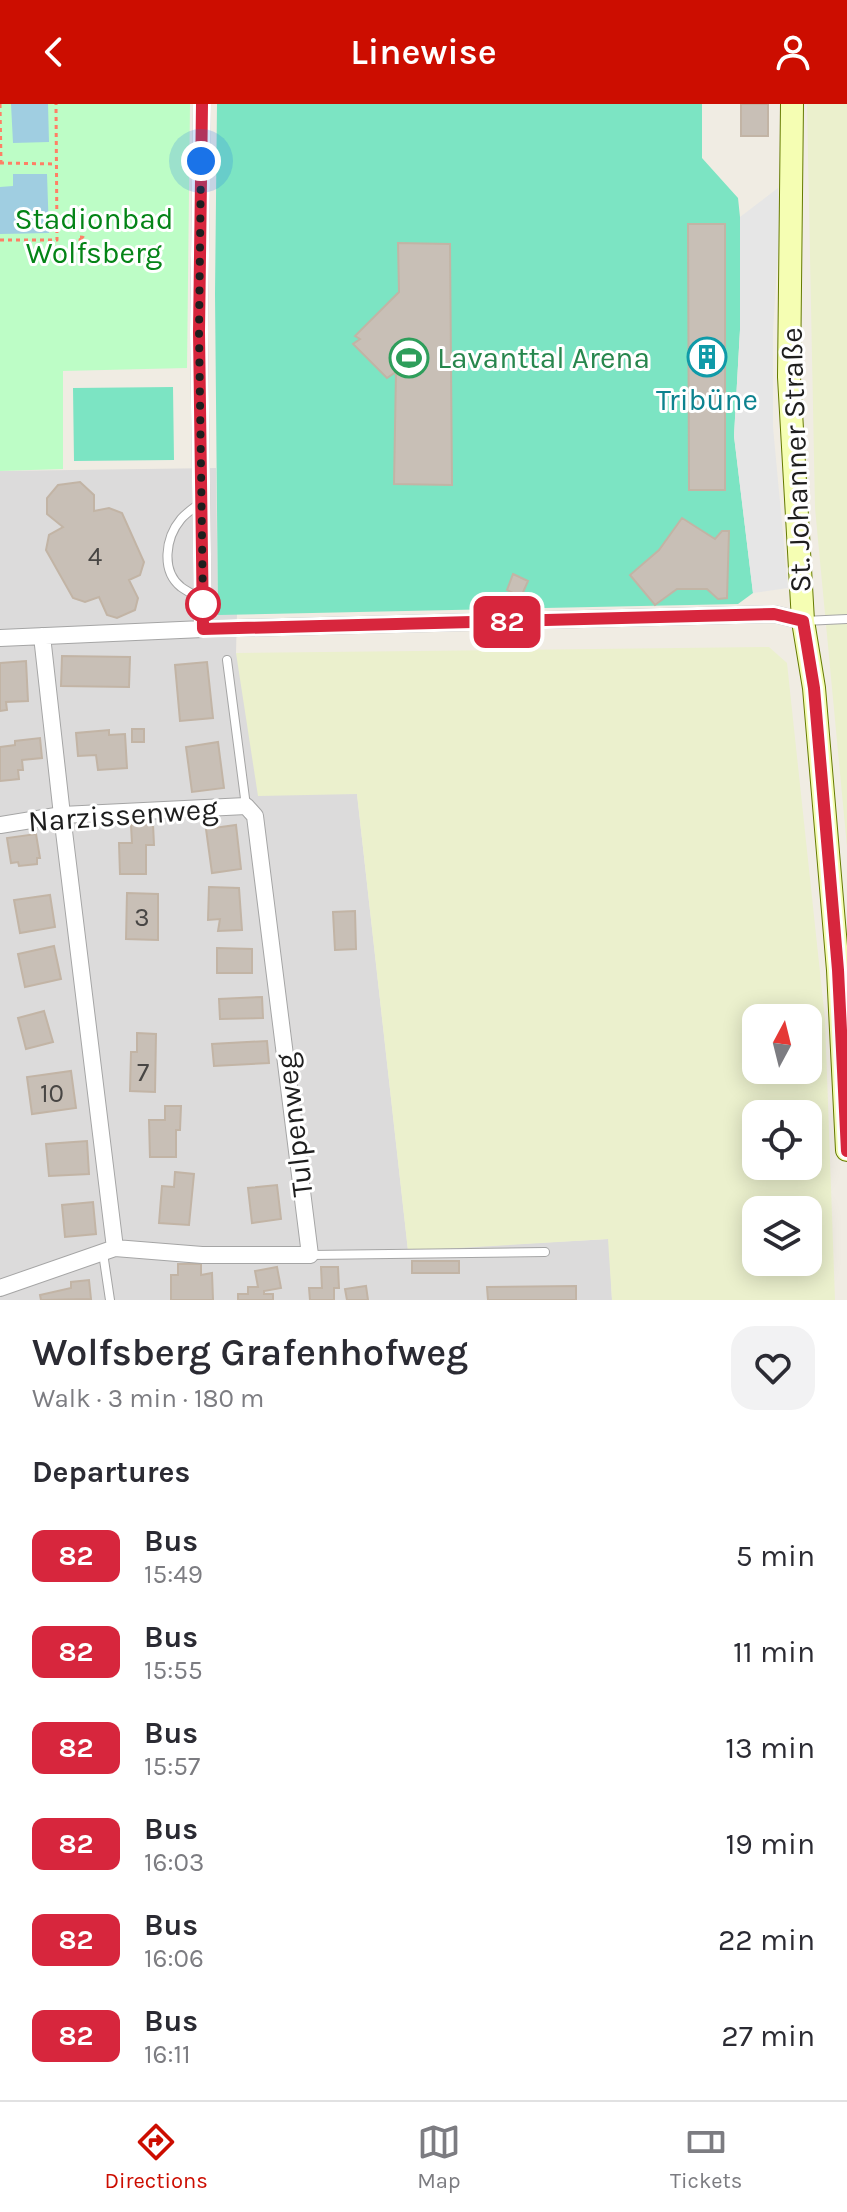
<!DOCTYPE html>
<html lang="en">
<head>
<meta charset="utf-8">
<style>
	:root { --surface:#fff; --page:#f2f2f3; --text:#2b2b33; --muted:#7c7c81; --line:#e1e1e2; --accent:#cc0d00 }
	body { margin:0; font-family:Karla,sans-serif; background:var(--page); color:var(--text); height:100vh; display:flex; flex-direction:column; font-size:30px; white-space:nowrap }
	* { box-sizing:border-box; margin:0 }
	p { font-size:26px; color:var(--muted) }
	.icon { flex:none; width:44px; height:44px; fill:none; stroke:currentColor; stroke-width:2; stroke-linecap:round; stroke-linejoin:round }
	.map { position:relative; height:1196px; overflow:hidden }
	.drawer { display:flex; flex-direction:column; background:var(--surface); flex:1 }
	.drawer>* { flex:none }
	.badge { padding:0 16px; border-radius:12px; font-size:28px; line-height:52px }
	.needle { width:52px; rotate:7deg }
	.controls { position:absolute; left:742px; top:900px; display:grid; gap:16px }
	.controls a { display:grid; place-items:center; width:80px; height:80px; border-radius:16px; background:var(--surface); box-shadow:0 4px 20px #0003; font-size:40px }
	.you { position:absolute; width:40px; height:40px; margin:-20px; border:6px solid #fff; border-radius:50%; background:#1a73e8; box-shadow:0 0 0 12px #1a73e833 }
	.map>.badge { position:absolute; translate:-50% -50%; box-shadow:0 0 0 4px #fff }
	h2 { padding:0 32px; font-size:30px; line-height:72px }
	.round { display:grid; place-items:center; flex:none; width:84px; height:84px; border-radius:24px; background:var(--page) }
	.headline { display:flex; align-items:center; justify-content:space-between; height:136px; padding:0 32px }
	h1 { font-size:38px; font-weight:600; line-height:60px }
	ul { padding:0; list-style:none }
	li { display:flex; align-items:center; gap:24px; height:96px; padding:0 32px }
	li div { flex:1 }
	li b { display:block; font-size:30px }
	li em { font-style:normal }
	li .badge { min-width:88px; font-weight:700; text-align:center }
	header { display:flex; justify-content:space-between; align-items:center; height:104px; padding:0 32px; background:var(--accent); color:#fff; font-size:36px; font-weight:600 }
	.tab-bar { display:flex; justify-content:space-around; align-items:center; height:112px; border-top:2px solid var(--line); background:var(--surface); font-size:22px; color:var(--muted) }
	.tab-bar a { display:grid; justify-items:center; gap:4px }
	.tab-bar .selected { color:var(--accent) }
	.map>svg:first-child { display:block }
	.residential { fill:#dcdbdb }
	.farmland { fill:#ebf0cd; fill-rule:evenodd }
	.park { fill:#bdfdc6 }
	.pitch { fill:#7ce4c3 }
	.parking { fill:#e6e6e6 }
	.water { fill:#a0cee1 }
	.building { fill:#c8bfb6; stroke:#c2b4a5; stroke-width:2 }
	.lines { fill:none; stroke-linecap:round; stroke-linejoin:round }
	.lane-casing { stroke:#a5a5a5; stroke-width:10 }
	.street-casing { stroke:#a5a5a5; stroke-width:18 }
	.secondary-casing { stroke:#657a00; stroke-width:24 }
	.path { stroke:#ff7f65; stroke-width:3; stroke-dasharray:4 4; stroke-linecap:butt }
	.lane { stroke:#fff; stroke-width:8 }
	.street { stroke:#fff; stroke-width:16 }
	.secondary { stroke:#f5feb3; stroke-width:22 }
	.line-casing { stroke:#fff; stroke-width:18 }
	.line { stroke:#d7263d; stroke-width:12 }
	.walk { stroke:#1e1e1e; stroke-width:8; stroke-dasharray:0 14.4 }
	.stop-dot { fill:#fff; stroke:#d7263d; stroke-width:4 }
	.labels { text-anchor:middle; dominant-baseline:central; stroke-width:6; stroke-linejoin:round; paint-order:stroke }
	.number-label { font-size:26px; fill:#484644 }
	.park-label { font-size:30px; fill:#048417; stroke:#fff }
	.leisure-label { font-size:30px; fill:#27864d; stroke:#fff; text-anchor:start }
	.culture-label { font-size:30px; fill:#0d838f; stroke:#fff }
	.street-label { font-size:30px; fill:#1e1e1e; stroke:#fff }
</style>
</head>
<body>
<header><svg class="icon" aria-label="back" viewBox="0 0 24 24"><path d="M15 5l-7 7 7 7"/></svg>Linewise<svg class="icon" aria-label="person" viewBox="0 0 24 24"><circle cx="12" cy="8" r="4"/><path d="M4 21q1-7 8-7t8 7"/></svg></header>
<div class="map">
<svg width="847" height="1196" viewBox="0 0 847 1196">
	<rect width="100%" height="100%" fill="#f0ece3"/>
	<path class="residential" d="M 216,364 L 218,510 L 237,510 L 236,549 L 357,690 L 408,1146 L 609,1135 L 612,1196 L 0,1196 L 0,367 Z"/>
	<path class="farmland" d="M 807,0 L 847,0 L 847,743 L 815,404 Z
		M 769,543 L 787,559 L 825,915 L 835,1196 L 612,1196 L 608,1135 L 408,1147 L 357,690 L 258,692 L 236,549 ZM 756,914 L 808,914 L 808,966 L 756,966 ZM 756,1010 L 808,1010 L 808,1062 L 756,1062 ZM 756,1106 L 808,1106 L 808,1158 L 756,1158 Z"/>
	<path class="park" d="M 0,0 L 190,0 L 187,264 L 63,267 L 63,365 L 0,367 Z"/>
	<path class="pitch" d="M 217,0 L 702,0 L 702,54 L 738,94 L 740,113 L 740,226 L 734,332 L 753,489 L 738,500 L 218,511 L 215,190 Z
		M 173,283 L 174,356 L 74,357 L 73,284 Z"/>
	<path class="parking" d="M 778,84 L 780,117 L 773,227 L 773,323 L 788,484 L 753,489 L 734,332 L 740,226 L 740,113 Z"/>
	<path class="water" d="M 11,0 L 48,0 L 49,38 L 13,39 Z
		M 13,70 L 47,70 L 49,129 L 0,130 L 0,83 L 13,82 Z"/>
	<path class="building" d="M 741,0 L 768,0 L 768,32 L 741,32 Z
		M 688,120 L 725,120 L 725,386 L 689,386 Z
		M 398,139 L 450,140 L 452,381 L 394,380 L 396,268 L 387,274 L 353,240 L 360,235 L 355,232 L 399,188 Z
		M 80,378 L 94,391 L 94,407 L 109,404 L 122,409 L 144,458 L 140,471 L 129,476 L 138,494 L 135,506 L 117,514 L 107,511 L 99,493 L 85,498 L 73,494 L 46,446 L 49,431 L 63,423 L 47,410 L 47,394 L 58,381 Z
		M 682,414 L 715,435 L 722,427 L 729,427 L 727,494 L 718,495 L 707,485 L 677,485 L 655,501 L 630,471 L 659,446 Z
		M 513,470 L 528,477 L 521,493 L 507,486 Z
		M 62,552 L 130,553 L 129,583 L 61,582 Z
		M 26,557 L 28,597 L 6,598 L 7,606 L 0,607 L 0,559 Z
		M 207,558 L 213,614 L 180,617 L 175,561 Z
		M 132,625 L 144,625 L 144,638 L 132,638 Z
		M 109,626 L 109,631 L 125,630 L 127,664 L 98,666 L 96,651 L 78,652 L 76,629 Z
		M 40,634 L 42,654 L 22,656 L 23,666 L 18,666 L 19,675 L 0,677 L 0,643 L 15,641 L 15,637 Z
		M 218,638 L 224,684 L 192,688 L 186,643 Z
		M 153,720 L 154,741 L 146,741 L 146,770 L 120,770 L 119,739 L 132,739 L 131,721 Z
		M 236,721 L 241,765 L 212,769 L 206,725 Z
		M 36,730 L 40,754 L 37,754 L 37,760 L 19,762 L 18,758 L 11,759 L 7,734 Z
		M 209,783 L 239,784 L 242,826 L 218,827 L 220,815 L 208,816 Z
		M 127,789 L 158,790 L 158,836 L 126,835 Z
		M 50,791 L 55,823 L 20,829 L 14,796 Z
		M 355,807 L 356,845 L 335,846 L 333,808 Z
		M 54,842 L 61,875 L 25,883 L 18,850 Z
		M 217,844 L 252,845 L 252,869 L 217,869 Z
		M 262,893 L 263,914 L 220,915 L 219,895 Z
		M 44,907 L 53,938 L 26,945 L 18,914 Z
		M 137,929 L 156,930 L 155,988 L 130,987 L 131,948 L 137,948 Z
		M 267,937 L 269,959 L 214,962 L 212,940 Z
		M 71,967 L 76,1004 L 32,1010 L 27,973 Z
		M 165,1002 L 181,1002 L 180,1026 L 176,1026 L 176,1053 L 150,1053 L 149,1016 L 165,1016 Z
		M 87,1037 L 89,1070 L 49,1072 L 46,1040 Z
		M 175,1068 L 194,1070 L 189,1121 L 159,1119 L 162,1082 L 174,1083 Z
		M 277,1081 L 281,1115 L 252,1119 L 248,1084 Z
		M 93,1098 L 96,1130 L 65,1133 L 62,1101 Z
		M 412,1157 L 459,1157 L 459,1169 L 412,1169 Z
		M 178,1160 L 201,1160 L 201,1171 L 212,1169 L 213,1196 L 171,1196 L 171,1171 L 178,1171 Z
		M 277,1163 L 281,1184 L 264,1187 L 264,1190 L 273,1190 L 273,1196 L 238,1196 L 238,1190 L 248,1190 L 248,1183 L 258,1183 L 255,1167 Z
		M 321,1163 L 338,1163 L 339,1184 L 334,1184 L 334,1196 L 310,1196 L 309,1184 L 322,1184 Z
		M 89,1176 L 91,1195 L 41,1196 L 40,1191 L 71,1184 L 71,1178 Z
		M 366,1182 L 368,1196 L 347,1196 L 345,1185 Z
		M 576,1182 L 576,1196 L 488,1196 L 487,1183 Z"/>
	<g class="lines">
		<g class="lane-casing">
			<path id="lane" d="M 200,399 C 194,404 186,409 181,415 C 165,434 161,467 181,483 C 188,488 196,492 203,496
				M 804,517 L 847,515
				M 227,556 L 246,702
				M 103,1149 L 110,1196
				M 310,1151 L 545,1148"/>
		</g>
		<g class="street-casing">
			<path id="street" d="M 202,0 L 199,228 L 203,525
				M 42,532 L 62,711 L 115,1144
				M 0,534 L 203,525 L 774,510 L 803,517
				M 0,721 L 62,711 L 246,702 L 255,712 L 310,1151 L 202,1151 L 115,1144 L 0,1184"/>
		</g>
		<g class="secondary-casing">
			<path id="secondary" d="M 792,0 L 789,273 L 803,517 L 814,584 L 838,866 L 847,1046"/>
		</g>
		<path class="path" d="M 0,0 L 1,59
			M 0,59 L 56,60
			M 80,133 C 81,133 83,133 84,134 L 83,137 L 80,136 L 81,133
			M 0,136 L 57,136 L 56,0"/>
		<use href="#lane" class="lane"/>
		<use href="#street" class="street"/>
		<use href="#secondary" class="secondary"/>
	</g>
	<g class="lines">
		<g class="line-casing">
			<path id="line" d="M 202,0 L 199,228 L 203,525 L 774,510 L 803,517 L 814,584 L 838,866 L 847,1047"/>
		</g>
		<use href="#line" class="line"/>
		<path class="walk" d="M 201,57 L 199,228 L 203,500"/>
	</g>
	<defs>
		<g id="building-ring" transform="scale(2)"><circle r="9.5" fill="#fff" stroke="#0f9aa8" stroke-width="1.5"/><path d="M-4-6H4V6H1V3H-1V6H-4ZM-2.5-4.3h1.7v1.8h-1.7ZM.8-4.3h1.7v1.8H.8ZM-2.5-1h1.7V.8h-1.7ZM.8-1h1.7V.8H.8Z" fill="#0f9aa8"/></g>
		<g id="stadium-ring" transform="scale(2)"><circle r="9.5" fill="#fff" stroke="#2e9e5b" stroke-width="1.5"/><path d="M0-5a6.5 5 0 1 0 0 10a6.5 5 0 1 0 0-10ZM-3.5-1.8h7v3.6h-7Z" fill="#2e9e5b"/></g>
	</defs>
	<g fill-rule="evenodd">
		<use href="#building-ring" x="707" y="253"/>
		<use href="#stadium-ring" x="409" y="254"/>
	</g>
	<circle class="stop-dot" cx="203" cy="500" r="16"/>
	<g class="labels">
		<g class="number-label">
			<text x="95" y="452">4</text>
			<text x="142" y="813">3</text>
			<text x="143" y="968">7</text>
			<text x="52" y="989">10</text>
		</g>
		<g class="park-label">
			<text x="94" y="115">Stadionbad<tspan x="94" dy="34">Wolfsberg</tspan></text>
		</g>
		<g class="leisure-label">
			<text x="437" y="254">Lavanttal Arena</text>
		</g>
		<g class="culture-label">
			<text x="707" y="296">Tribüne</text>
		</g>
		<g class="street-label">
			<text transform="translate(796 356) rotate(-92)">St. Johanner Straße</text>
			<text transform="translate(123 711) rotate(-4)">Narzissenweg</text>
			<text transform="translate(294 1021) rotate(-97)">Tulpenweg</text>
		</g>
	</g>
</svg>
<div class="controls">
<a><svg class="needle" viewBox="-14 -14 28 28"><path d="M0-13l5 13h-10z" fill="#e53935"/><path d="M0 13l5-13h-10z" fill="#7c7c81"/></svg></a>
<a><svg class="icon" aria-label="locate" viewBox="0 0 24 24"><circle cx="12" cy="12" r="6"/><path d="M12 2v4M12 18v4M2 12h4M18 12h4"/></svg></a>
<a><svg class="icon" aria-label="layers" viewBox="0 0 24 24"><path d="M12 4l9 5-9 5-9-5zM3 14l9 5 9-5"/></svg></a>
</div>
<div class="you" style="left:201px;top:57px"></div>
<b class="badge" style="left:507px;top:518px;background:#d7263d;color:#fff">82</b>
</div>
<section class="drawer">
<div class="headline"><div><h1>Wolfsberg Grafenhofweg</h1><p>Walk · 3 min · 180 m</p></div><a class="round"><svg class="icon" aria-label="heart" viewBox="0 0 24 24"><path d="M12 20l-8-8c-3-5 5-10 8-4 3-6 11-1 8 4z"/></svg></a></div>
<h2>Departures</h2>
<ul>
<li><span class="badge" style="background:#d7263d;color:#fff">82</span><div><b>Bus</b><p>15:49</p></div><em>5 min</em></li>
<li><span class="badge" style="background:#d7263d;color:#fff">82</span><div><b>Bus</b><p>15:55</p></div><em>11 min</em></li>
<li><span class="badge" style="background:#d7263d;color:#fff">82</span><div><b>Bus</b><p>15:57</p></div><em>13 min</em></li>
<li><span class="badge" style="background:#d7263d;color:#fff">82</span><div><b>Bus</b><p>16:03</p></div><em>19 min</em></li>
<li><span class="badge" style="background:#d7263d;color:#fff">82</span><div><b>Bus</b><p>16:06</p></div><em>22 min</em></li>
<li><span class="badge" style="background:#d7263d;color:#fff">82</span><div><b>Bus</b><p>16:11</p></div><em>27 min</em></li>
</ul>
</section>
<nav class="tab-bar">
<a class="selected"><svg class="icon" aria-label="directions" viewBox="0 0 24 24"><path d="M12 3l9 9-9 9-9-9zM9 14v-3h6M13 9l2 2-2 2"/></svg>Directions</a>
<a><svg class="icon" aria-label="map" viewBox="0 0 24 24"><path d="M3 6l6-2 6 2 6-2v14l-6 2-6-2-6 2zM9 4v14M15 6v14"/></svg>Map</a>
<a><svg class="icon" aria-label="tickets" viewBox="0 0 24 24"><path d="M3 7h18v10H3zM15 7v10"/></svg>Tickets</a>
</nav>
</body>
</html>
